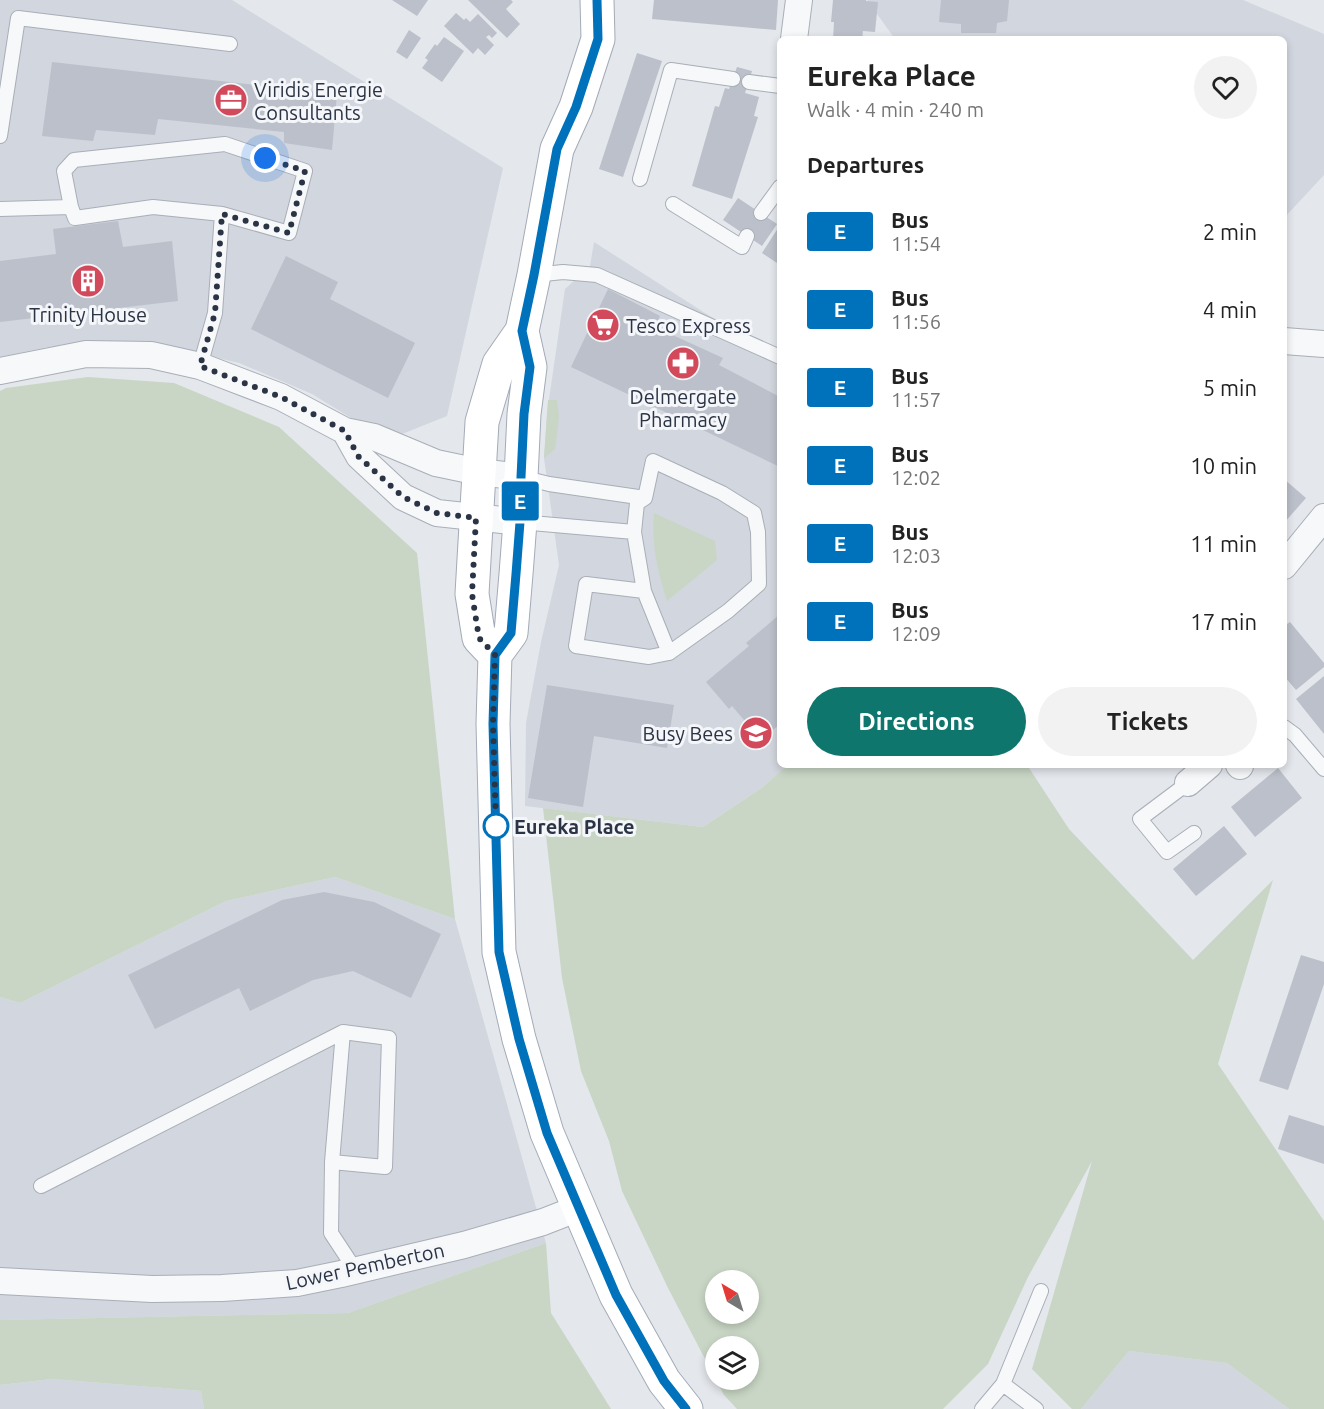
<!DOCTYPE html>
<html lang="en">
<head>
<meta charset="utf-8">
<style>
	:root { --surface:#fff; --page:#f2f2f2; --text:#222; --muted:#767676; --accent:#0f766e }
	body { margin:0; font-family:Ubuntu,sans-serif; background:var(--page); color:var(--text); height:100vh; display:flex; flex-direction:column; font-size:22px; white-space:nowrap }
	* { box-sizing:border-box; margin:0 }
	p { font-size:20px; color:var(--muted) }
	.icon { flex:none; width:33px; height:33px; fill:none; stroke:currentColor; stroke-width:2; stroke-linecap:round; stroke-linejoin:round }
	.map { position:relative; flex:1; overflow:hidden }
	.drawer { position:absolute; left:777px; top:36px; width:510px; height:732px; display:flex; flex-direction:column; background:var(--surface); border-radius:9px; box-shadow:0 3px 9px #0003 }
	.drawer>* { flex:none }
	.badge { padding:0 12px; border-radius:4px; font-size:21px; line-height:39px }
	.needle { width:39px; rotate:322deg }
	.tools { position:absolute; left:705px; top:1270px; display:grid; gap:12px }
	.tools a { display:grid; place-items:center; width:54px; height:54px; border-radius:50%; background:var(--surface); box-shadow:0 3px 9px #0003; font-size:30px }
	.you { position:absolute; width:30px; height:30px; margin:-15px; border:4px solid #fff; border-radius:50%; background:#1a73e8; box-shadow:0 0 0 9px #1a73e833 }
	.map>.badge { position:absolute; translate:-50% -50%; box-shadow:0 0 0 3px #fff }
	h2 { padding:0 30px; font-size:22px; line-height:54px }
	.round { display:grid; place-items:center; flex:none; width:63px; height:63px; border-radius:32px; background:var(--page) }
	.overview { display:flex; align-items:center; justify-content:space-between; height:102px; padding:0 30px }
	h1 { font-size:28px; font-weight:700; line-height:45px }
	.cta { display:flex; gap:12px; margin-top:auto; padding:12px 30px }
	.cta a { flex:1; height:69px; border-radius:36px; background:var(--accent); color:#fff; font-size:24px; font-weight:700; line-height:69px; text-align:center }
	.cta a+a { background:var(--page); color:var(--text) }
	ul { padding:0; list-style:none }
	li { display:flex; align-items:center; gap:18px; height:78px; padding:0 30px }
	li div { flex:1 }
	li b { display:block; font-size:22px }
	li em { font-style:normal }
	li .badge { min-width:66px; font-weight:700; text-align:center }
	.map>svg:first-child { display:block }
	.built { fill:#d2d6de }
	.green { fill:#c9d6c5; fill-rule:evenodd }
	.building { fill:#bbc0ca }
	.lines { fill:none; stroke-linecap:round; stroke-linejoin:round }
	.lane-casing { stroke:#a9aeb7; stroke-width:16 }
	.street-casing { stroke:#a9aeb7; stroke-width:28 }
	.primary-casing { stroke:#a3abb8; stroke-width:35 }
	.lane { stroke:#f7f8fa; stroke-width:14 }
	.street { stroke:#f7f8fa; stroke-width:26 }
	.primary { stroke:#fff; stroke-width:33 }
	.line-casing { stroke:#fff; stroke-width:14 }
	.line { stroke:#0072bc; stroke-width:9 }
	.walk { stroke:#2b3445; stroke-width:6; stroke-dasharray:0 10.8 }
	.stop-dot { fill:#fff; stroke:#0072bc; stroke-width:3 }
	.labels { text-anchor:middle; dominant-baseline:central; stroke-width:6; stroke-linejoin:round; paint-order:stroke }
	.poi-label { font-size:20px; fill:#2b3445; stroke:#f4f6f9; text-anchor:start }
	.stop-label { font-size:20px; font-weight:bold; fill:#2b3445; stroke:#f4f6f9; text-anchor:start }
	.street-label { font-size:20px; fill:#2b3445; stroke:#f4f6f9 }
</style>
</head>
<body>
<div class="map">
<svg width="1324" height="1409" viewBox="0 0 1324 1409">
	<rect width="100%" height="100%" fill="#e4e7ec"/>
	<path class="built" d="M 0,0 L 232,0 L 503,168 L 447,416 L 387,440 L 312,394 L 239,363 L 170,347 L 109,342 L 48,347 L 0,357 Z
		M 867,0 L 1243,0 L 1324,34 L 1324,175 L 1284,218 L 1284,39 L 895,39 Z
		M 594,242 L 780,361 L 780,765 L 789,765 L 763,787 L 703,827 L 525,806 L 526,723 L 541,642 L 559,565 L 544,458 L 547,413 L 565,289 L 590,266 Z
		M 335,877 L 455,919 L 546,1243 L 348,1313 L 0,1320 L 0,997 L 20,1003 L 226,901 Z
		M 1129,1351 L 1227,1363 L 1289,1409 L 1081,1409 Z
		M 52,1379 L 201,1391 L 204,1409 L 0,1409 L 0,1385 Z"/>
	<path class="green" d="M 88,377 L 174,383 L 279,427 L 417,553 L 455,919 L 335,877 L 226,901 L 20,1003 L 0,997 L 0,391 L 6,388 Z
		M 548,400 L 557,400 L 559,417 L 555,449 L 544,458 Z
		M 654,513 L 715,541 L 717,560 L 667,601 C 658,573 651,543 654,513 Z
		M 788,765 L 1027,765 L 1069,829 L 1193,960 L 1273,880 L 1218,1064 L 1324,1221 L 1324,1409 L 1289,1409 L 1227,1363 L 1129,1351 L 1081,1409 L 1072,1409 L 1032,1369 L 1092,1161 L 1028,1277 L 988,1364 L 943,1409 L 737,1409 L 724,1395 L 716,1380 L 748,1380 L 748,1347 L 716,1347 L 715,1378 L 668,1288 L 622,1191 L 609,1141 L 581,1071 L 562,978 L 543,808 L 703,827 L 763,787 ZM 716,1281 L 748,1281 L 748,1314 L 716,1314 Z
		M 546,1243 L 551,1313 L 611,1409 L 204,1409 L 201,1391 L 52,1379 L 0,1385 L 0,1320 L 348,1313 Z"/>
	<path class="building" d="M 392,0 L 428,0 L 417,16 Z
		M 468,0 L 511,0 L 513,2 L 506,9 L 520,24 L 507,38 Z
		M 654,0 L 778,0 L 776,30 L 652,19 Z
		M 833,0 L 866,0 L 866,1 L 878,2 L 875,32 L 863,31 L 862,39 L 833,39 L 834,22 L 831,22 Z
		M 941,0 L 1009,0 L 1007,21 L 997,23 L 996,33 L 961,33 L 961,24 L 939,22 Z
		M 456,13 L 464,20 L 466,18 L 470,22 L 478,14 L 497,33 L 492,38 L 489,35 L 486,37 L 494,45 L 485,55 L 478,48 L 473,54 L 444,26 Z
		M 409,30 L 421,38 L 407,59 L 396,52 Z
		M 444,37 L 464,51 L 442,82 L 422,68 L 428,60 L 425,58 L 435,44 L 437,46 Z
		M 637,53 L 662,61 L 623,177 L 599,169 Z
		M 52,62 L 337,94 L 332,150 L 284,143 L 284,132 L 158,119 L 155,135 L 96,130 L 93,141 L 42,136 Z
		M 737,67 L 752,71 L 745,93 L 759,97 L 754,116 L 758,117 L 732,199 L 692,186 L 715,106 L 719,107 L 725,88 L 729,89 Z
		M 738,198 L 777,224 L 762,246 L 723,220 Z
		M 118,221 L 123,247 L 172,241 L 178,301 L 0,322 L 0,261 L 56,254 L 53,229 Z
		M 780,225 L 780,265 L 762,253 Z
		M 286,256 L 338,282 L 330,299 L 415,343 L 388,398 L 251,329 Z
		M 608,289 L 660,316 L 655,327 L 723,358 L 719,365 L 780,397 L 780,467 L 571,367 Z
		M 1284,479 L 1306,498 L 1284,523 Z
		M 779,615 L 780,617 L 780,724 L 761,740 L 732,706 L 729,709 L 706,682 L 749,646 L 746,643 Z
		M 1290,622 L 1324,663 L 1324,667 L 1296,690 L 1284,676 L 1284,626 Z
		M 1324,676 L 1324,734 L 1296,699 Z
		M 547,685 L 674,705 L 667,748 L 594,736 L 583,807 L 528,798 Z
		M 1278,768 L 1302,798 L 1255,837 L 1231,807 Z
		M 1224,826 L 1247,854 L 1196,896 L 1173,869 Z
		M 324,892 L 374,902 L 441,934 L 411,998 L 353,971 L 313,980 L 250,1011 L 239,988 L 155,1029 L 128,975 L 282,900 Z
		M 1301,955 L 1324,962 L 1324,984 L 1288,1090 L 1259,1081 Z
		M 1289,1115 L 1324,1126 L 1324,1164 L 1278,1149 Z"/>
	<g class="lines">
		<g class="lane-casing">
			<path id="lane" d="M 749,82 L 780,86
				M 0,136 L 18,18 L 230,44
				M 225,144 L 305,171 L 289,233 L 222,214 L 153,207 L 75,218 L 71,207 L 64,171 L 74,160 Z
				M 640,179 L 671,70 L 733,79
				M 673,204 L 742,247 L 747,236
				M 0,209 L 71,207
				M 761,213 L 780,187
				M 534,275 L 563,272 L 597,275 L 780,357
				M 200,366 L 215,313 L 222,214
				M 521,477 L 549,484 L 645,498
				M 520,522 L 634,532
				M 644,591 L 586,584 L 576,646 L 649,657 L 669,653 L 728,611 L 759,584 L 758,532 L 754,513 L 722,493 L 653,461 L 645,498 L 637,503 L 634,532 L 644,591 L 669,653
				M 1284,727 L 1295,735 L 1324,769
				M 1188,783 L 1140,819 L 1167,852 L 1194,833
				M 332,1162 L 385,1167 L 389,1038 L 343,1032 L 332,1162 L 331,1233 L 356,1271
				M 41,1186 L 343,1032
				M 1003,1384 L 1036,1409
				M 982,1409 L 1003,1384 L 1041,1291"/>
		</g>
		<g class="street-casing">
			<path id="street" d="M 794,39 L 799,0
				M 1284,341 L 1324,344
				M 0,371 L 86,354 L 151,355 L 200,366 L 281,397 L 345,431 L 374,437 L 436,463 L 479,472 L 521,477
				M 345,431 L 359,456 L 403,497 L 437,513 L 520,522
				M 1284,566 L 1324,517
				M 1239,765 L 1240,766
				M 1188,783 L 1209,765
				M 0,1281 L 152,1289 L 222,1288 L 297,1283 L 341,1274 L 464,1245 L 543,1222 L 579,1208"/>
		</g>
		<g class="primary-casing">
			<path id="primary" d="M 522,331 L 530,367 L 524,414 L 521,477 L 520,522 L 516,574 L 511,633 L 495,655 L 493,724 L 499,952 L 519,1039 L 547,1133 L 616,1295 L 664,1381 L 686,1409
				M 495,655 L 479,638 L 472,594 L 482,422 L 499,364 L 522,331 L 534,275 L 557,149 L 576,107 L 598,39 L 597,0"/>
		</g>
		<use href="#lane" class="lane"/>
		<use href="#street" class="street"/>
		<use href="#primary" class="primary"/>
	</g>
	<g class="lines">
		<g class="line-casing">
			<path id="line" d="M 597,0 L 598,39 L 576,107 L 557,149 L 534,275 L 522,331 L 530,367 L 524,414 L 521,477 L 520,522 L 516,574 L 511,633 L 495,655 L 493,724 L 499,952 L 519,1039 L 547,1133 L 616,1295 L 664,1381 L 686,1409"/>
		</g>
		<use href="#line" class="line"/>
		<path class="walk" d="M 265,158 L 305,171 L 289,233 L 222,214 L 215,313 L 200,366 L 281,397 L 345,431 L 358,456 L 403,497 L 437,513 L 476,518 L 472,594 L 479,638 L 495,655 L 493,724 L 496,826"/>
	</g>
	<defs>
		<g id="office-disc" transform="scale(1.725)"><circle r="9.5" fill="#d1495b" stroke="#f4f6f9"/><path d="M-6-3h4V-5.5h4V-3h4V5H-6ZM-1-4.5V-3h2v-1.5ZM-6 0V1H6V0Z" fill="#fff"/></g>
		<g id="building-disc" transform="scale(1.725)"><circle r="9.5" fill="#d1495b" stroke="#f4f6f9"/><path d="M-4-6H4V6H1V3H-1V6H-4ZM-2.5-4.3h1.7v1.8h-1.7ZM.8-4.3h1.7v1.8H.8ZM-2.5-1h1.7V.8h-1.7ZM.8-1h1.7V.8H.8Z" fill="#fff"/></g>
		<g id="supermarket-disc" transform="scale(1.725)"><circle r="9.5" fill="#d1495b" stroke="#f4f6f9"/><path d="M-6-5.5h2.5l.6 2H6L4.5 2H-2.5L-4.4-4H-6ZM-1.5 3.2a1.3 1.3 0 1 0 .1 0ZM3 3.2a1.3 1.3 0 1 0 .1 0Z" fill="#fff"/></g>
		<g id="pharmacy-disc" transform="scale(1.725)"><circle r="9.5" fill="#d1495b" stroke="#f4f6f9"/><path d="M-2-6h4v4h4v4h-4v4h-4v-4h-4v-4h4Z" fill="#fff"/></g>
		<g id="school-disc" transform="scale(1.725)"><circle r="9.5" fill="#d1495b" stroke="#f4f6f9"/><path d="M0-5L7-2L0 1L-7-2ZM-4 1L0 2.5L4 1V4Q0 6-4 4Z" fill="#fff"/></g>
	</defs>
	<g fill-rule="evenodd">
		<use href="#office-disc" x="231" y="100"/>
		<use href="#building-disc" x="88" y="281"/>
		<use href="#supermarket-disc" x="603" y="325"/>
		<use href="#pharmacy-disc" x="683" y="363"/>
		<use href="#school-disc" x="756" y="733"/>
	</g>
	<circle class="stop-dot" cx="496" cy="826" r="12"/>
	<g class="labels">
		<g class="poi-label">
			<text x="254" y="89">Viridis Energie<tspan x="254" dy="23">Consultants</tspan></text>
			<text x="88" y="314" text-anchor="middle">Trinity House</text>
			<text x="626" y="325">Tesco Express</text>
			<text x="683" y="396" text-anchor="middle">Delmergate<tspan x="683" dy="23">Pharmacy</tspan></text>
			<text x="733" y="733" text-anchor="end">Busy Bees</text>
		</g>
		<g class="stop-label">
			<text x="514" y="826">Eureka Place</text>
		</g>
		<g class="street-label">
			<text transform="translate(365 1266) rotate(-12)">Lower Pemberton</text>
		</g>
	</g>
</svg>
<div class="tools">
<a><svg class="needle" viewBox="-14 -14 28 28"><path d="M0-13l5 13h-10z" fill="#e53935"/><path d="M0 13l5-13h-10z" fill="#767676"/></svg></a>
<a><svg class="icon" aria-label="layers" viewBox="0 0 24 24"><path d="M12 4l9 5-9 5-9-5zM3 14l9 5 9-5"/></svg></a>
</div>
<div class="you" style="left:265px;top:158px"></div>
<b class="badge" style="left:520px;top:501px;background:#0072bc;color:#fff">E</b>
<section class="drawer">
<div class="overview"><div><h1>Eureka Place</h1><p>Walk · 4 min · 240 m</p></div><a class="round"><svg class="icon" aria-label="heart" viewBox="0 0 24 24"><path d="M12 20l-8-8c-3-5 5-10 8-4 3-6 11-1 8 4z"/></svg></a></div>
<h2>Departures</h2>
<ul>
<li><span class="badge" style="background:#0072bc;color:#fff">E</span><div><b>Bus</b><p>11:54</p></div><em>2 min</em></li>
<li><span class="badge" style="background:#0072bc;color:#fff">E</span><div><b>Bus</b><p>11:56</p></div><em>4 min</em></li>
<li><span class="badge" style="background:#0072bc;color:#fff">E</span><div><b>Bus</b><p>11:57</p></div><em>5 min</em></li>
<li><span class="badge" style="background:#0072bc;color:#fff">E</span><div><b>Bus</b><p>12:02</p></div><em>10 min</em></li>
<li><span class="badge" style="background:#0072bc;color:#fff">E</span><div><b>Bus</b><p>12:03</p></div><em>11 min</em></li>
<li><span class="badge" style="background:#0072bc;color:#fff">E</span><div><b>Bus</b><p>12:09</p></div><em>17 min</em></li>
</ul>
<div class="cta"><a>Directions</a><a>Tickets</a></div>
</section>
</div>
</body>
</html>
